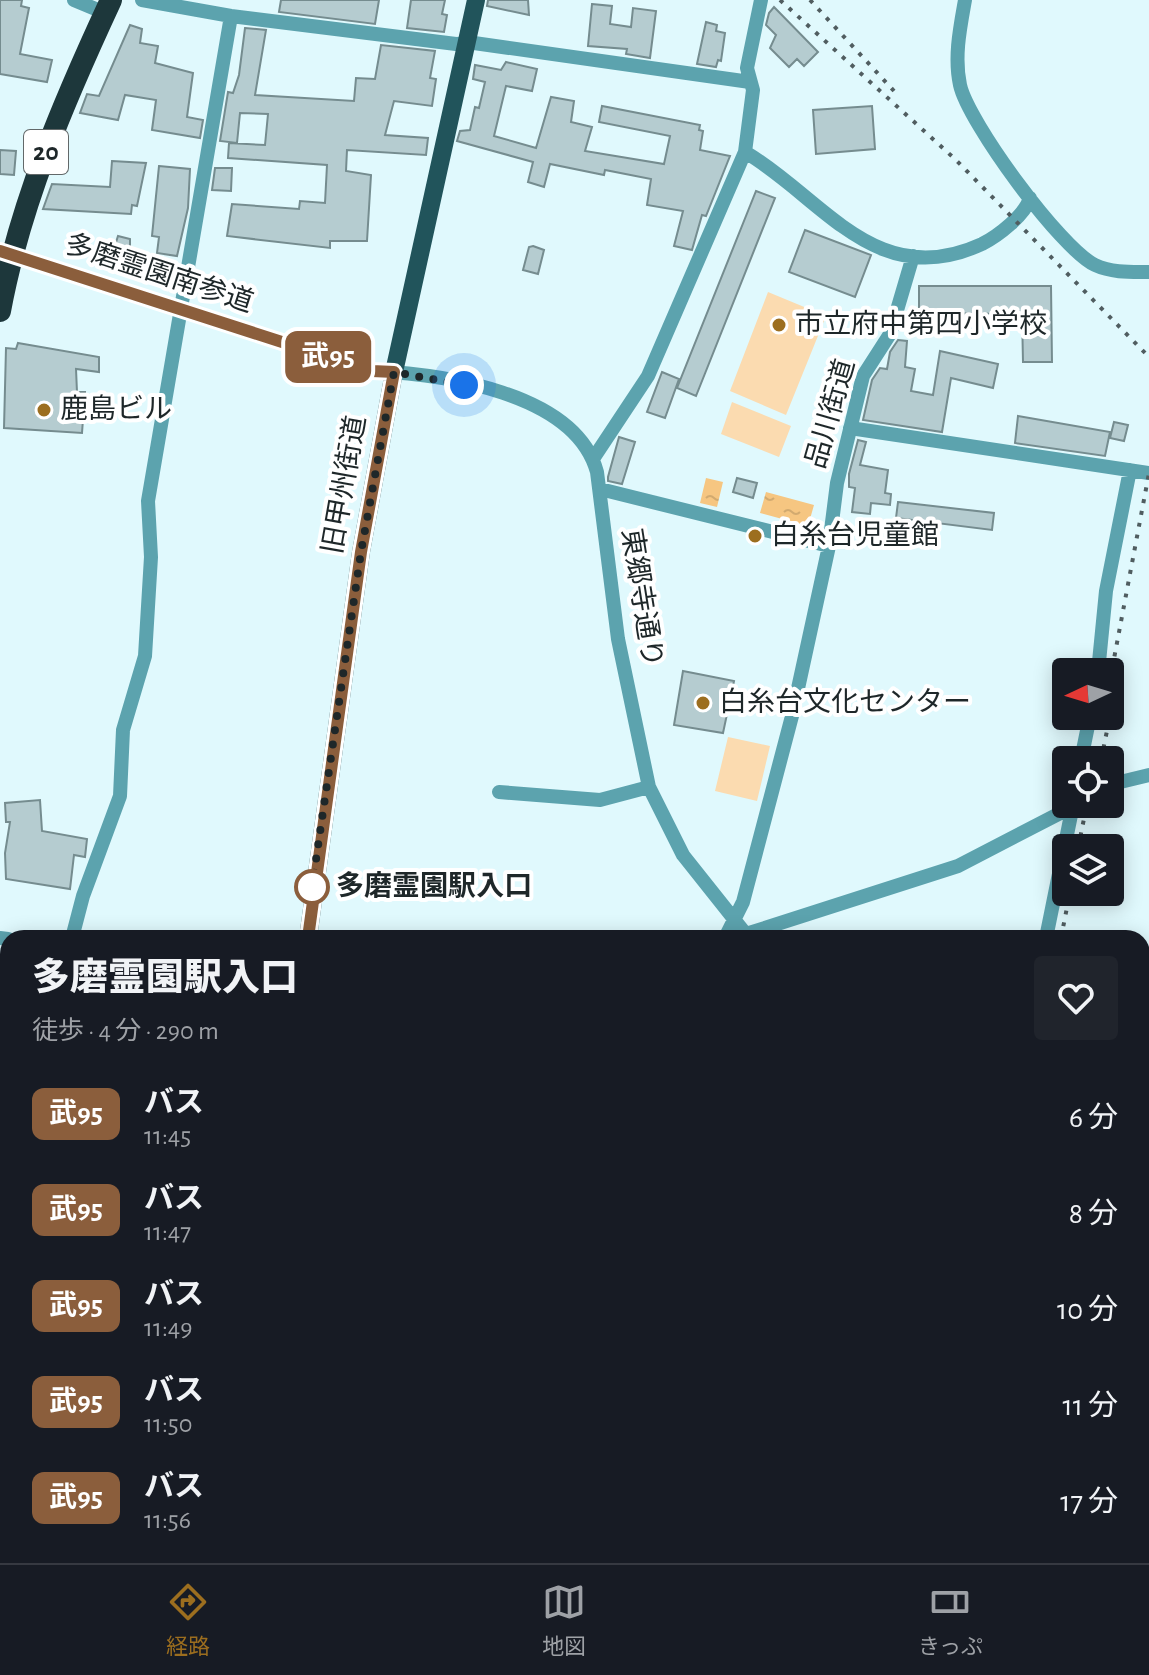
<!DOCTYPE html>
<html lang="ja">
<head>
<meta charset="utf-8">
<style>
	:root { --surface:#171b24; --page:#20242c; --text:#f1f3f6; --muted:#9ea1a6; --line:#363941; --accent:#9c6e1f }
	body { margin:0; font-family:"Alegreya Sans","Noto Sans JP",sans-serif; background:var(--page); color:var(--text); height:100vh; display:flex; flex-direction:column; font-size:30px; white-space:nowrap }
	* { box-sizing:border-box; margin:0 }
	p { font-size:26px; color:var(--muted) }
	.icon { flex:none; width:44px; height:44px; fill:none; stroke:currentColor; stroke-width:2; stroke-linecap:round; stroke-linejoin:round }
	.map { position:relative; flex:1; overflow:hidden }
	.panel { position:absolute; left:0px; top:930px; width:1150px; height:634px; display:flex; flex-direction:column; background:var(--surface); border-radius:24px 24px 0 0; box-shadow:0 4px 20px #0003 }
	.panel>* { flex:none }
	.badge { padding:0 16px; border-radius:12px; font-size:28px; line-height:52px }
	.needle { width:52px; rotate:266deg }
	.fabs { position:absolute; left:1052px; top:658px; display:grid; gap:16px }
	.fabs a { display:grid; place-items:center; width:72px; height:72px; border-radius:8px; background:var(--surface); box-shadow:0 4px 20px #0003; font-size:40px }
	.you { position:absolute; width:40px; height:40px; margin:-20px; border:6px solid #fff; border-radius:50%; background:#1a73e8; box-shadow:0 0 0 12px #1a73e833 }
	.map>.badge { position:absolute; translate:-50% -50%; box-shadow:0 0 0 4px #fff }
	.round { display:grid; place-items:center; flex:none; width:84px; height:84px; border-radius:8px; background:var(--page) }
	.head { display:flex; align-items:center; justify-content:space-between; height:136px; padding:0 32px }
	h1 { font-size:38px; font-weight:800; line-height:60px }
	ul { padding:0; list-style:none }
	li { display:flex; align-items:center; gap:24px; height:96px; padding:0 32px }
	li div { flex:1 }
	li b { display:block; font-size:30px }
	li em { font-style:normal }
	li .badge { min-width:88px; font-weight:700; text-align:center }
	.dock { display:flex; justify-content:space-around; align-items:center; height:112px; border-top:2px solid var(--line); background:var(--surface); font-size:22px; color:var(--muted) }
	.dock a { display:grid; justify-items:center; gap:4px }
	.dock .active { color:var(--accent) }
	.map>svg:first-child { display:block }
	.green { fill:#fbdbb0 }
	.water { fill:url(#water-ripples) }
	.building { fill:#b5ccd0; stroke:#758c8f; stroke-width:2 }
	.lines { fill:none; stroke-linecap:round; stroke-linejoin:round }
	.minor { stroke:#5ca3ae; stroke-width:14 }
	.major { stroke:#21545b; stroke-width:18 }
	.highway { stroke:#1d373b; stroke-width:22 }
	.rail { stroke:#505d60; stroke-width:4; stroke-dasharray:4 8; stroke-linecap:butt }
	.line-casing { stroke:#fff; stroke-width:18 }
	.line { stroke:#8b5e3c; stroke-width:12 }
	.walk { stroke:#1e2729; stroke-width:8; stroke-dasharray:0 14.4 }
	.poi-dot { fill:#9c6e1f; stroke:#fff; stroke-width:3 }
	.stop-dot { fill:#fff; stroke:#8b5e3c; stroke-width:4 }
	.labels { text-anchor:middle; dominant-baseline:central; stroke-width:8; stroke-linejoin:round; paint-order:stroke }
	.shield { fill:#fff; stroke:#626869; stroke-width:2 }
	.shield-label { font-size:26px; font-weight:bold; fill:#1e2729 }
	.street-label { font-size:28px; fill:#1e2729; stroke:#fff }
	.poi-label { font-size:28px; fill:#1e2729; stroke:#fff; text-anchor:start }
	.stop-label { font-size:28px; font-weight:bold; fill:#1e2729; stroke:#fff; text-anchor:start }
</style>
</head>
<body>
<div class="map">
<svg width="1149" height="1563" viewBox="0 0 1149 1563">
	<defs>
		<pattern id="water-ripples" width="26" height="14" patternUnits="userSpaceOnUse" patternTransform="scale(2)"><rect width="26" height="14" fill="#f6c681"/><path d="M2 4q2-2 4 0t4 0M15 11q2-2 4 0t4 0" fill="none" stroke="#d2aa6f"/></pattern>
	</defs>
	<rect width="100%" height="100%" fill="#e0f9fd"/>
	<path class="green" d="M 768,292 L 826,316 L 786,415 L 730,391 Z
		M 732,402 L 791,426 L 779,457 L 721,434 Z
		M 728,737 L 770,746 L 757,801 L 715,791 Z"/>
	<path class="water" d="M 706,478 L 723,482 L 717,507 L 700,503 Z
		M 766,492 L 814,505 L 808,526 L 760,513 Z"/>
	<path class="building" d="M 0,0 L 22,0 L 21,6 L 29,8 L 20,54 L 52,60 L 47,82 L 0,74 Z
		M 281,0 L 379,0 L 375,24 L 279,12 Z
		M 411,0 L 445,0 L 442,14 L 447,15 L 444,32 L 407,28 Z
		M 488,0 L 528,0 L 529,15 L 487,6 Z
		M 592,4 L 612,6 L 610,24 L 631,27 L 633,8 L 656,11 L 650,58 L 626,54 L 627,49 L 588,46 Z
		M 774,7 L 818,52 L 804,66 L 797,59 L 789,67 L 770,48 L 776,35 L 766,25 L 769,13 Z
		M 706,22 L 717,25 L 716,31 L 725,33 L 721,61 L 718,60 L 716,67 L 697,64 Z
		M 130,25 L 142,29 L 140,43 L 158,46 L 155,63 L 193,73 L 187,117 L 203,120 L 200,138 L 152,130 L 156,100 L 125,95 L 118,120 L 80,113 L 87,94 L 99,96 Z
		M 245,28 L 266,30 L 255,95 L 354,101 L 356,78 L 375,79 L 381,45 L 435,51 L 430,78 L 436,79 L 432,106 L 394,101 L 385,135 L 428,138 L 426,155 L 347,150 L 346,171 L 371,175 L 367,241 L 330,241 L 330,248 L 227,236 L 232,204 L 299,209 L 300,201 L 325,203 L 327,165 L 228,158 L 229,143 L 265,145 L 268,114 L 240,113 L 237,143 L 220,141 L 228,92 L 233,93 L 239,75 Z
		M 506,62 L 537,69 L 532,91 L 506,86 L 494,136 L 536,148 L 551,97 L 574,101 L 571,122 L 592,127 L 585,151 L 664,164 L 670,136 L 599,122 L 602,106 L 700,125 L 699,130 L 703,131 L 700,150 L 730,156 L 706,216 L 702,215 L 692,250 L 674,246 L 683,211 L 647,205 L 651,179 L 605,170 L 604,175 L 550,164 L 544,187 L 528,182 L 533,162 L 457,141 L 460,131 L 470,130 L 475,107 L 479,108 L 485,82 L 473,79 L 475,65 L 501,70 Z
		M 872,106 L 875,149 L 816,154 L 813,110 Z
		M 0,150 L 16,151 L 14,175 L 0,174 Z
		M 112,161 L 146,163 L 137,206 L 132,205 L 131,214 L 43,209 L 52,184 L 110,187 Z
		M 159,166 L 190,169 L 188,208 L 177,256 L 157,253 L 159,237 L 152,236 Z
		M 215,168 L 232,168 L 231,191 L 212,190 Z
		M 756,191 L 775,198 L 696,396 L 677,388 Z
		M 805,230 L 871,255 L 855,297 L 789,272 Z
		M 118,236 L 130,239 L 130,257 L 152,260 L 151,277 L 108,268 Z
		M 533,246 L 544,250 L 538,274 L 523,270 L 529,247 Z
		M 919,286 L 1051,286 L 1052,362 L 1023,362 L 1022,314 L 919,313 Z
		M 898,340 L 907,341 L 905,367 L 915,369 L 911,391 L 933,395 L 940,351 L 998,364 L 993,388 L 951,378 L 942,432 L 863,420 L 872,380 L 880,368 L 887,369 L 890,352 Z
		M 18,343 L 99,357 L 99,372 L 76,369 L 77,392 L 85,392 L 82,433 L 4,428 L 6,348 L 16,349 Z
		M 662,372 L 679,379 L 665,418 L 647,412 Z
		M 1018,416 L 1110,432 L 1105,456 L 1015,443 Z
		M 1114,422 L 1128,425 L 1124,441 L 1110,438 Z
		M 619,437 L 635,442 L 622,484 L 608,481 L 608,477 Z
		M 858,440 L 866,442 L 860,465 L 888,470 L 885,493 L 891,494 L 890,505 L 871,503 L 870,514 L 852,512 L 855,488 L 849,487 L 849,474 Z
		M 737,478 L 757,483 L 753,498 L 733,492 Z
		M 898,502 L 994,513 L 992,530 L 896,518 Z
		M 683,671 L 734,681 L 723,733 L 674,725 Z
		M 40,800 L 42,831 L 87,839 L 85,857 L 74,855 L 70,889 L 6,879 L 5,853 L 10,822 L 6,822 L 5,803 Z"/>
	<g class="lines">
		<path class="minor" d="M 74,0 L 98,10 L 103,18
			M 142,0 L 231,16 L 456,44 L 474,43 L 750,82
			M 965,0 C 960,28 954,57 960,85 C 968,122 1061,249 1095,265 C 1112,273 1131,272 1149,272
			M 745,152 C 822,197 876,293 982,244 C 998,236 1025,215 1030,198
			M 0,251 L 372,371 C 442,374 575,392 597,472 L 618,639 L 649,787 L 683,855 L 749,938
			M 850,428 L 1149,473
			M 593,459 L 648,376 L 745,152 L 753,90 L 747,68 L 761,0
			M 600,489 L 829,546
			M 1098,672 L 1106,591 L 1130,470
			M 1081,760 L 1090,716
			M 1112,784 L 1149,775
			M 499,792 L 600,800 L 649,787
			M 746,934 L 958,866 L 1072,807
			M 0,938 L 8,939
			M 72,938 L 83,896 L 120,796 L 123,730 L 145,656 L 151,557 L 148,501 L 231,16
			M 725,938 L 743,902 L 792,716 L 829,546 L 837,483 L 863,376 L 890,334 L 913,256
			M 1046,938 L 1073,805
			M 1142,1043 L 1149,1043
			M 1145,1147 L 1149,1148
			M 0,1250 L 8,1251
			M 1142,1284 L 1149,1288
			M 978,1556 L 982,1563
			M 1085,1556 L 1089,1563
			M 639,1563 L 640,1556
			M 841,1563 L 843,1556
			M 905,1563 L 908,1556"/>
		<path class="major" d="M 308,938 L 361,552 L 394,372 L 476,0
			M 290,1563 L 290,1556"/>
		<path class="highway" d="M 0,311 C 20,203 65,99 111,0
			M 0,996 L 8,1189
			M 0,1329 L 8,1515
			M 10,1556 L 10,1563
			M 26,1556 L 26,1563"/>
		<path class="rail" d="M 780,0 L 956,160 L 1149,357
			M 810,0 L 894,91
			M 1110,680 L 1149,473
			M 1110,714 L 1118,671
			M 1101,760 L 1110,716
			M 1078,848 L 1087,804
			M 1061,938 L 1070,892
			M 865,1563 L 867,1556"/>
	</g>
	<g class="lines">
		<g class="line-casing">
			<path id="line" d="M 0,251 L 372,371 L 394,372 L 361,552 L 308,938"/>
		</g>
		<use href="#line" class="line"/>
		<path class="walk" d="M 312,887 L 361,552 L 394,372 L 464,385"/>
	</g>
	<g class="poi-dot">
		<circle cx="779" cy="325" r="8"/>
		<circle cx="44" cy="410" r="8"/>
		<circle cx="755" cy="536" r="8"/>
		<circle cx="703" cy="703" r="8"/>
	</g>
	<circle class="stop-dot" cx="312" cy="887" r="16"/>
	<g class="labels">
		<rect class="shield" x="24" y="130" width="44" height="44" rx="6"/>
		<g class="shield-label">
			<text x="46" y="152">20</text>
		</g>
		<g class="street-label">
			<text transform="translate(159 274) rotate(18)">多磨霊園南参道</text>
			<text transform="translate(831 414) rotate(-74)">品川街道</text>
			<text transform="translate(345 485) rotate(-80)">旧甲州街道</text>
			<text transform="translate(641 598) rotate(81)">東郷寺通り</text>
		</g>
		<g class="poi-label">
			<text x="795" y="325">市立府中第四小学校</text>
			<text x="60" y="410">鹿島ビル</text>
			<text x="771" y="536">白糸台児童館</text>
			<text x="719" y="703">白糸台文化センター</text>
		</g>
		<g class="stop-label">
			<text x="336" y="887">多磨霊園駅入口</text>
		</g>
	</g>
</svg>
<div class="fabs">
<a><svg class="needle" viewBox="-14 -14 28 28"><path d="M0-13l5 13h-10z" fill="#e53935"/><path d="M0 13l5-13h-10z" fill="#9ea1a6"/></svg></a>
<a><svg class="icon" aria-label="locate" viewBox="0 0 24 24"><circle cx="12" cy="12" r="6"/><path d="M12 2v4M12 18v4M2 12h4M18 12h4"/></svg></a>
<a><svg class="icon" aria-label="layers" viewBox="0 0 24 24"><path d="M12 4l9 5-9 5-9-5zM3 14l9 5 9-5"/></svg></a>
</div>
<div class="you" style="left:464px;top:385px"></div>
<b class="badge" style="left:328px;top:357px;background:#8b5e3c;color:#fff">武95</b>
<section class="panel">
<div class="head"><div><h1>多磨霊園駅入口</h1><p>徒歩 · 4 分 · 290 m</p></div><a class="round"><svg class="icon" aria-label="heart" viewBox="0 0 24 24"><path d="M12 20l-8-8c-3-5 5-10 8-4 3-6 11-1 8 4z"/></svg></a></div>
<ul>
<li><span class="badge" style="background:#8b5e3c;color:#fff">武95</span><div><b>バス</b><p>11:45</p></div><em>6 分</em></li>
<li><span class="badge" style="background:#8b5e3c;color:#fff">武95</span><div><b>バス</b><p>11:47</p></div><em>8 分</em></li>
<li><span class="badge" style="background:#8b5e3c;color:#fff">武95</span><div><b>バス</b><p>11:49</p></div><em>10 分</em></li>
<li><span class="badge" style="background:#8b5e3c;color:#fff">武95</span><div><b>バス</b><p>11:50</p></div><em>11 分</em></li>
<li><span class="badge" style="background:#8b5e3c;color:#fff">武95</span><div><b>バス</b><p>11:56</p></div><em>17 分</em></li>
</ul>
</section>
</div>
<nav class="dock">
<a class="active"><svg class="icon" aria-label="directions" viewBox="0 0 24 24"><path d="M12 3l9 9-9 9-9-9zM9 14v-3h6M13 9l2 2-2 2"/></svg>経路</a>
<a><svg class="icon" aria-label="map" viewBox="0 0 24 24"><path d="M3 6l6-2 6 2 6-2v14l-6 2-6-2-6 2zM9 4v14M15 6v14"/></svg>地図</a>
<a><svg class="icon" aria-label="tickets" viewBox="0 0 24 24"><path d="M3 7h18v10H3zM15 7v10"/></svg>きっぷ</a>
</nav>
</body>
</html>
